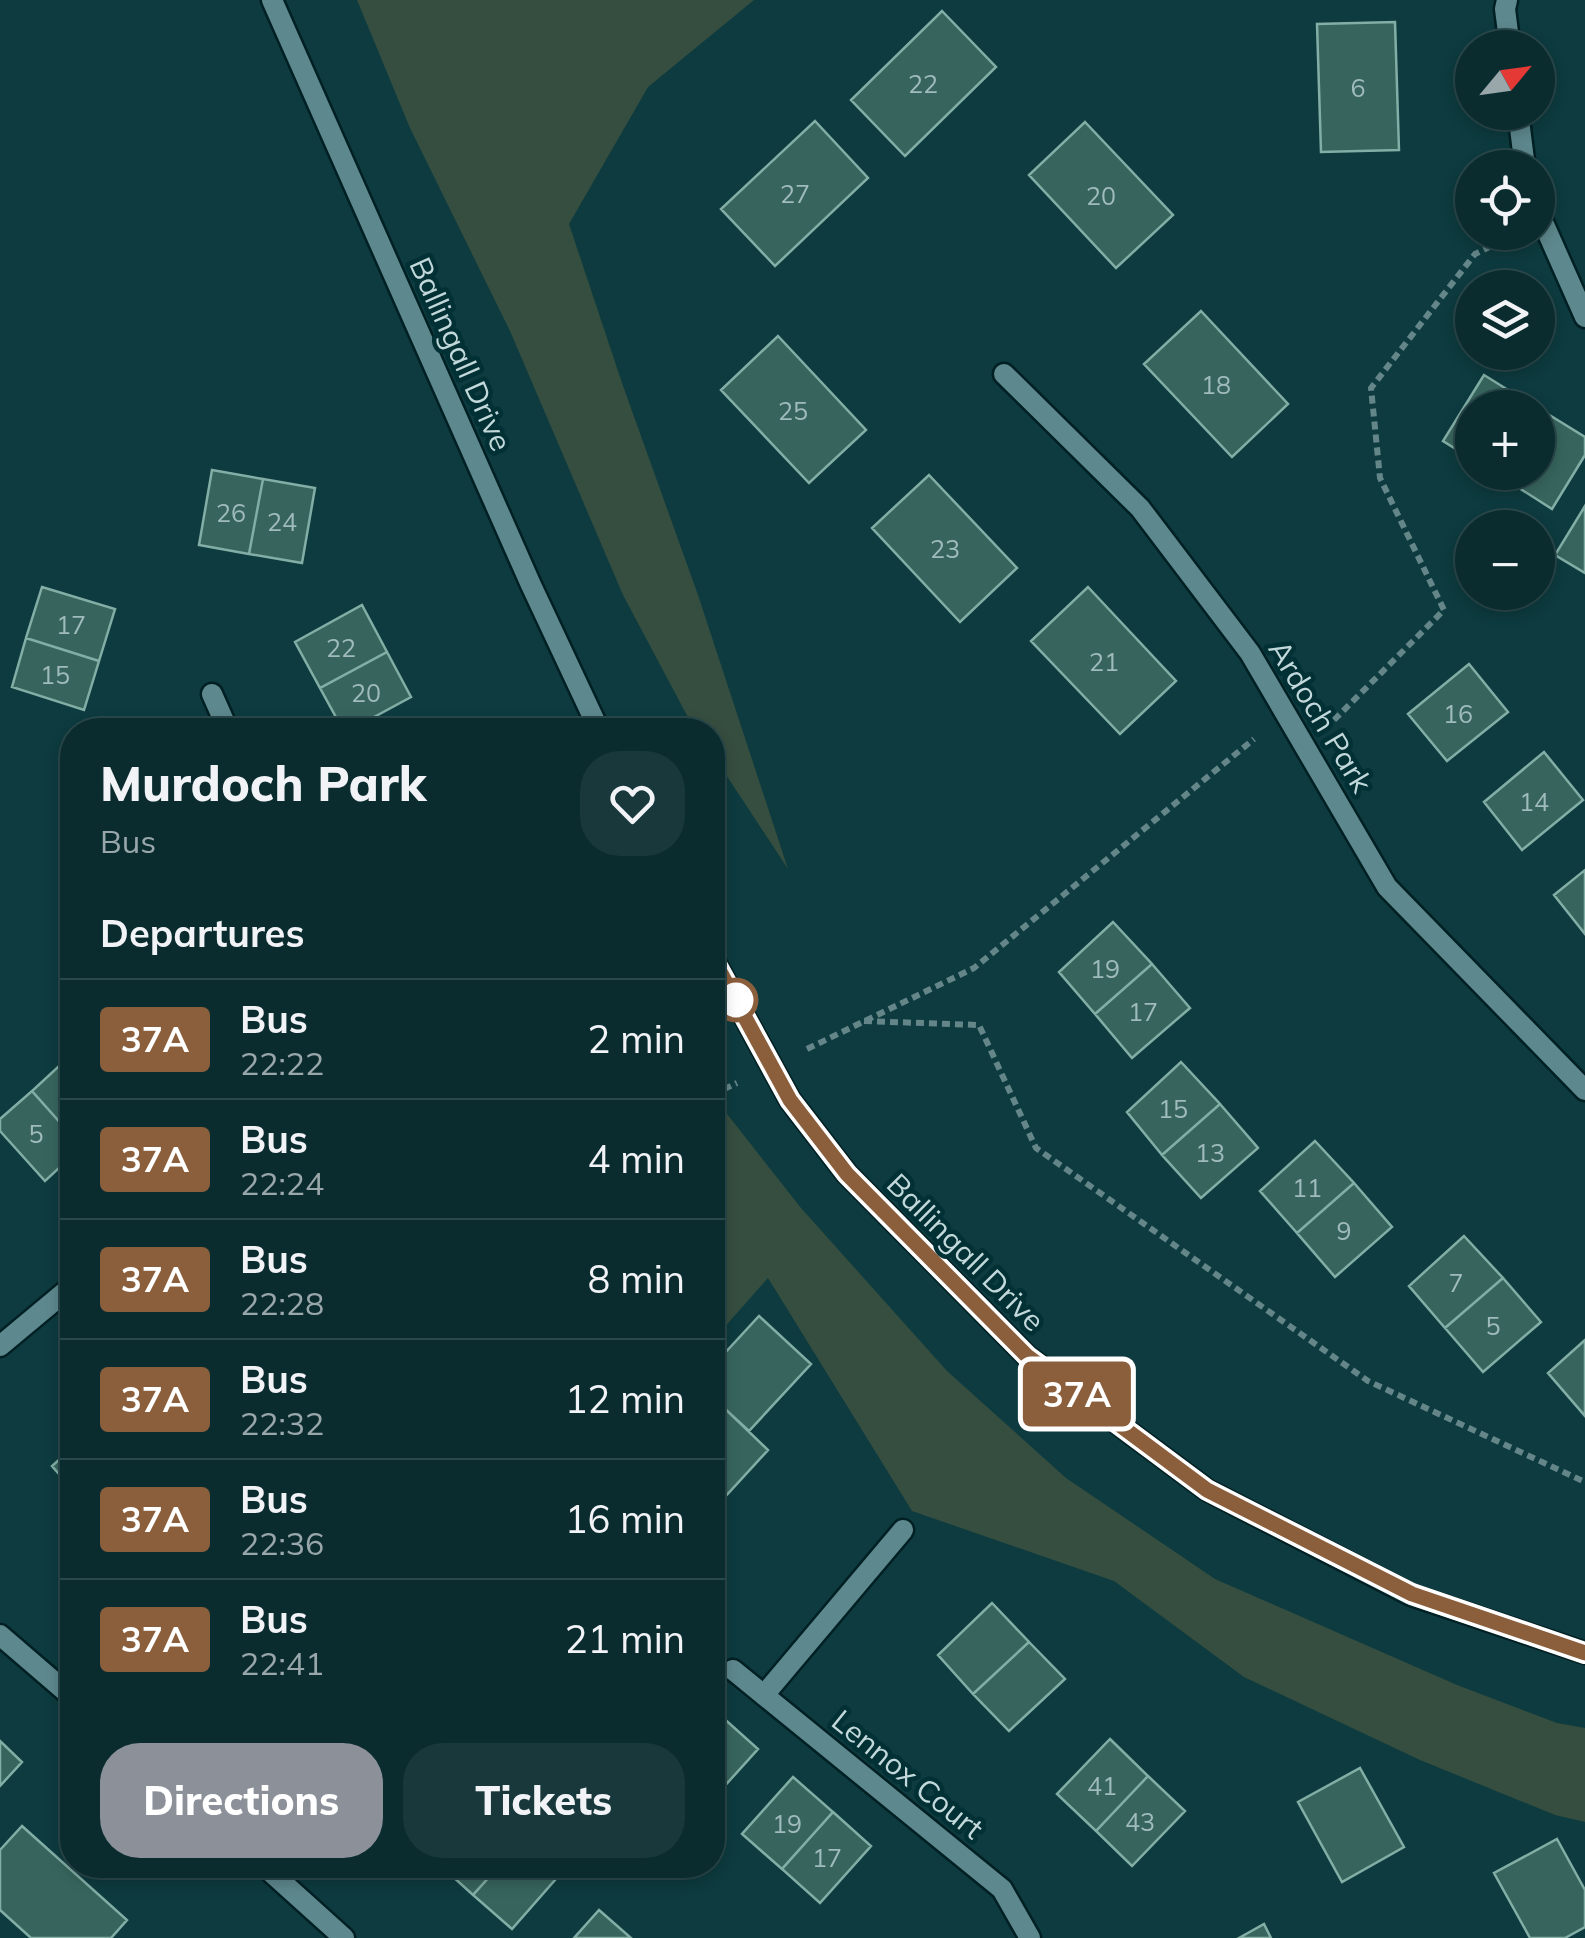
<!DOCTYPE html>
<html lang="en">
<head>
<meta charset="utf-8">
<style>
	:root { --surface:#0a2c2f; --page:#18383b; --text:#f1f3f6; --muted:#99a7aa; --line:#2a484b; --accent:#8c9099 }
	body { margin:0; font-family:Mulish,sans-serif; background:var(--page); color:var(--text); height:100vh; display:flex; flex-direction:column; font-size:38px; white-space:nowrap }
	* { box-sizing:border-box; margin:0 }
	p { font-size:32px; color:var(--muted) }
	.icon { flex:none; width:55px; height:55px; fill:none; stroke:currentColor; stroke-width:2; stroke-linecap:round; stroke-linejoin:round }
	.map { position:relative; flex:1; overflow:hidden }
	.panel { position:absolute; left:60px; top:718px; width:665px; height:1160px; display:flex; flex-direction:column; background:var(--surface); border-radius:40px; box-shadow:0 5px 15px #0003,0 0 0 2px var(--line) }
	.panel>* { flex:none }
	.badge { padding:0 20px; border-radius:8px; font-size:35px; line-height:65px }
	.needle { width:65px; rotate:61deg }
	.controls { position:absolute; left:1455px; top:30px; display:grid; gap:20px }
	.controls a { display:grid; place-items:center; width:100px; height:100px; border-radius:50%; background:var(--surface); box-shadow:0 5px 15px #0003,0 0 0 2px var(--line); font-size:50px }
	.map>.badge { position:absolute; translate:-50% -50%; box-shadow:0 0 0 5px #fff }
	h2 { padding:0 40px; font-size:38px; line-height:90px }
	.round { display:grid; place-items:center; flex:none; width:105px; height:105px; border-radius:40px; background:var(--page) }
	.headline { display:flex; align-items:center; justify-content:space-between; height:170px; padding:0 40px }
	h1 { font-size:48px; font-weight:800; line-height:75px }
	.primary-button { display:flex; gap:20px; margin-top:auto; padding:20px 40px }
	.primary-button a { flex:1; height:115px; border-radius:40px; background:var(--accent); color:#fff; font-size:40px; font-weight:800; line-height:115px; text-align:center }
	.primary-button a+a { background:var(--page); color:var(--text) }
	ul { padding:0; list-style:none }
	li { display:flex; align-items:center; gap:30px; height:120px; padding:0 40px; border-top:2px solid var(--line) }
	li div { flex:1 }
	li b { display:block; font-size:38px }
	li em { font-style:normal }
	li .badge { min-width:110px; font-weight:700; text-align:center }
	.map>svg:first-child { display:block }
	.green { fill:#364e40 }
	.building { fill:#37655d; stroke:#83aea6; stroke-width:2.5 }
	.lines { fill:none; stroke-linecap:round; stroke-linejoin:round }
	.lane-casing { stroke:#002024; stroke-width:25 }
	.street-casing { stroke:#002024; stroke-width:25 }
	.path { stroke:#648689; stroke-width:6; stroke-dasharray:8 5; stroke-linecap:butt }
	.lane { stroke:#5d888d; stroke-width:20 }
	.street { stroke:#5d888d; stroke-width:20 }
	.line-casing { stroke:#fff; stroke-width:22 }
	.line { stroke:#8b5e3c; stroke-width:15 }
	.stop-dot { fill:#fff; stroke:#8b5e3c; stroke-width:5 }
	.labels { text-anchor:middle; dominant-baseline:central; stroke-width:9; stroke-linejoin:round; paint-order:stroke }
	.number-label { font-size:25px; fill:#9fbbbb }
	.street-label { font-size:30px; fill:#c2d8da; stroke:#013035 }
</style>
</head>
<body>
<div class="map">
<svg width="1585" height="1938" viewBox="0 0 1585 1938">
	<rect width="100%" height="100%" fill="#0d3b3f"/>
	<path class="green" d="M 357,0 L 754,0 L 648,87 L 569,224 L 622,383 L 698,595 L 788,869 L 713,755 L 712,730 L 696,730 L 691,723 L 623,595 L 510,331 L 410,128 Z
		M 712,1089 L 720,1105 L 801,1208 L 947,1371 L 1066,1478 L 1215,1579 L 1457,1685 L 1557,1723 L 1585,1728 L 1585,1822 L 1555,1815 L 1420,1760 L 1244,1677 L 1114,1581 L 912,1511 L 768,1278 L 713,1340 Z"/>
	<path class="building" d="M 942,11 L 996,67 L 905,156 L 851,100 Z
		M 1395,22 L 1399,150 L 1321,152 L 1317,24 Z
		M 815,121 L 868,178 L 775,266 L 721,209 Z
		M 1085,122 L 1173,215 L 1116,268 L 1029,175 Z
		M 1201,311 L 1288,404 L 1232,457 L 1144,364 Z
		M 778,336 L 866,430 L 809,483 L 721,390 Z
		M 1484,375 L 1537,408 L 1472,408 L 1472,459 L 1443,441 Z
		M 1538,408 L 1585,437 L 1585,455 L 1552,509 L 1494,472 L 1538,472 Z
		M 212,470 L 263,479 L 249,554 L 199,545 Z
		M 929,475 L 1017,568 L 960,622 L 872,528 Z
		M 263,479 L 315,488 L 302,563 L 249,554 Z
		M 1585,506 L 1585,573 L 1555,555 Z
		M 42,587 L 115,609 L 99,661 L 26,638 Z
		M 1088,587 L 1176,681 L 1120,734 L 1031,641 Z
		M 362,605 L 387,652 L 320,688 L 295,642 Z
		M 26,638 L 99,661 L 84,710 L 12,687 Z
		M 387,652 L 411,697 L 350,730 L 343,730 L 320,688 Z
		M 1469,664 L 1508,712 L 1447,761 L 1408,714 Z
		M 1544,752 L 1583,800 L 1522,850 L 1484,802 Z
		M 1585,870 L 1585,934 L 1554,895 Z
		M 1113,922 L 1152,964 L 1095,1014 L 1059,972 Z
		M 1152,964 L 1190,1008 L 1132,1058 L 1095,1014 Z
		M 71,1055 L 72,1056 L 72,1136 L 32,1091 Z
		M 1181,1062 L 1220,1104 L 1162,1155 L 1127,1112 Z
		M 32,1091 L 72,1136 L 72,1156 L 45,1181 L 0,1131 L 0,1119 Z
		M 1220,1104 L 1258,1148 L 1201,1198 L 1162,1155 Z
		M 1315,1141 L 1354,1183 L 1297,1233 L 1260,1191 Z
		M 1354,1183 L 1392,1227 L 1335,1277 L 1297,1233 Z
		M 1464,1236 L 1503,1278 L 1445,1328 L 1409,1286 Z
		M 1503,1278 L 1541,1322 L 1483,1372 L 1445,1328 Z
		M 759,1316 L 811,1364 L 749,1431 L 712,1397 L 712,1367 Z
		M 1585,1340 L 1585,1416 L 1548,1373 Z
		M 717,1401 L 768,1450 L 712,1511 L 712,1406 Z
		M 72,1448 L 72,1489 L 52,1466 Z
		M 992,1603 L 1029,1642 L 973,1694 L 938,1655 Z
		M 1029,1642 L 1065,1679 L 1009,1731 L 973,1694 Z
		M 720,1715 L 758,1749 L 712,1800 L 712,1723 Z
		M 1110,1739 L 1148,1776 L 1096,1831 L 1057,1794 Z
		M 0,1741 L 22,1762 L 0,1786 Z
		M 1360,1768 L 1404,1847 L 1342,1882 L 1298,1802 Z
		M 1148,1776 L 1185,1811 L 1132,1866 L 1096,1831 Z
		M 793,1777 L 833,1812 L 782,1869 L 742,1834 Z
		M 833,1812 L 871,1846 L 820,1903 L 782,1869 Z
		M 22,1826 L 127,1920 L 111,1938 L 31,1938 L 0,1910 L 0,1850 Z
		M 1557,1839 L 1585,1890 L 1585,1927 L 1565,1938 L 1530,1938 L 1494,1873 Z
		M 440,1865 L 500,1865 L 473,1895 Z
		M 500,1865 L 555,1865 L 562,1872 L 512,1929 L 473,1895 Z
		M 599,1910 L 631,1938 L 574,1938 Z
		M 1264,1924 L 1271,1938 L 1239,1938 Z"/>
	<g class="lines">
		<g class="lane-casing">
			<path id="lane" d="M 764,1695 L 903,1530"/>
		</g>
		<g class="street-casing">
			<path id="street" d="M 272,0 L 531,585 L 599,730
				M 1507,0 L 1505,9 L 1510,48
				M 1518,112 L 1525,168
				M 1538,211 L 1585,317
				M 1004,374 L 1140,508 L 1250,653 L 1387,887 L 1585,1090
				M 212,694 L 228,730
				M 712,957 L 790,1100 L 847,1174 L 1027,1356 L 1207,1490 L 1411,1595 L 1585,1653
				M 0,1346 L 72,1286
				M 0,1635 L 72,1697
				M 733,1670 L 1002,1889 L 1030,1938
				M 263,1865 L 344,1938"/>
		</g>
		<path class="path" d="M 1334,720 L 1444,610 L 1380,478 L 1371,388 L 1475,254 L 1508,238
			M 864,1021 L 979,1025 L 1036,1148 L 1368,1381 L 1585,1482
			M 807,1049 L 974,968 L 1254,739
			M 712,1095 L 737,1083"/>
		<use href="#lane" class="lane"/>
		<use href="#street" class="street"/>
	</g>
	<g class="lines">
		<g class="line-casing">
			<path id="line" d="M 712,957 L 790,1100 L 847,1174 L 1027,1356 L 1207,1490 L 1412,1594 L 1585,1653"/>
		</g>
		<use href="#line" class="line"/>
	</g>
	<circle class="stop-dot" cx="736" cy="1000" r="20"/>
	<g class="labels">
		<g class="number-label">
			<text x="923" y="83">22</text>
			<text x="1358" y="87">6</text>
			<text x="795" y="193">27</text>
			<text x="1101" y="195">20</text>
			<text x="1216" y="384">18</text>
			<text x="793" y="410">25</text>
			<text x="231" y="512">26</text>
			<text x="282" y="521">24</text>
			<text x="945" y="548">23</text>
			<text x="71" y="624">17</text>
			<text x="341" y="647">22</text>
			<text x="1104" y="661">21</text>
			<text x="55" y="674">15</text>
			<text x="366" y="692">20</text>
			<text x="1458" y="713">16</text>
			<text x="1534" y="801">14</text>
			<text x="1105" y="968">19</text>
			<text x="1143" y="1011">17</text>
			<text x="1173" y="1108">15</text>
			<text x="36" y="1133">5</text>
			<text x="1210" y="1152">13</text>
			<text x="1307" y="1187">11</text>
			<text x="1344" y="1230">9</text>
			<text x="1456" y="1282">7</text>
			<text x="1493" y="1325">5</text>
			<text x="1102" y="1785">41</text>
			<text x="1140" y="1821">43</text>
			<text x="787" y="1823">19</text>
			<text x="827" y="1857">17</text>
		</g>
		<g class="street-label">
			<text transform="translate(461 354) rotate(66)">Ballingall Drive</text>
			<text transform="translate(1321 716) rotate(59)">Ardoch Park</text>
			<text transform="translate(966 1252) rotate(45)">Ballingall Drive</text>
			<text transform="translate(908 1774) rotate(39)">Lennox Court</text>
		</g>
	</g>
</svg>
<div class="controls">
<a><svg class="needle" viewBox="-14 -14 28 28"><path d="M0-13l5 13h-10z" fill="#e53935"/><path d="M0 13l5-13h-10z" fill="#99a7aa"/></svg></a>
<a><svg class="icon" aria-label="locate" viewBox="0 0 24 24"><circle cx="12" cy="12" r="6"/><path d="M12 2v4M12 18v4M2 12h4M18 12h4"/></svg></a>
<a><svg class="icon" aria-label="layers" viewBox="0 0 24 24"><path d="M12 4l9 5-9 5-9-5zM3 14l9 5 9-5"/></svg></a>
<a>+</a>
<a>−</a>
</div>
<b class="badge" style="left:1077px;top:1394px;background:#8b5e3c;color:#fff">37A</b>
<section class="panel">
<div class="headline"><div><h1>Murdoch Park</h1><p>Bus</p></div><a class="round"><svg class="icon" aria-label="heart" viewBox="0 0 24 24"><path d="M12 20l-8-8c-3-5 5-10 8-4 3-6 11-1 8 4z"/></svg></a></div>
<h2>Departures</h2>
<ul>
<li><span class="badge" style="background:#8b5e3c;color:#fff">37A</span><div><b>Bus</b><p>22:22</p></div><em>2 min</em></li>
<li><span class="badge" style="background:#8b5e3c;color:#fff">37A</span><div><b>Bus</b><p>22:24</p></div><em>4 min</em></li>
<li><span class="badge" style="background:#8b5e3c;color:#fff">37A</span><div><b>Bus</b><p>22:28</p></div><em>8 min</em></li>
<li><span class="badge" style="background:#8b5e3c;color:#fff">37A</span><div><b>Bus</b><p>22:32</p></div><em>12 min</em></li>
<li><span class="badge" style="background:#8b5e3c;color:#fff">37A</span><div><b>Bus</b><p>22:36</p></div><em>16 min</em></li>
<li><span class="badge" style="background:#8b5e3c;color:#fff">37A</span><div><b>Bus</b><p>22:41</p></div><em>21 min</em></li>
</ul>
<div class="primary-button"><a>Directions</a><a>Tickets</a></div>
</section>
</div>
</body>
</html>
